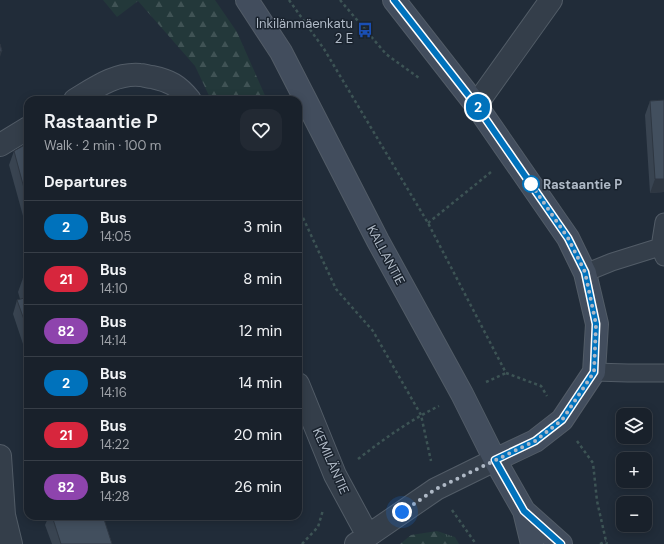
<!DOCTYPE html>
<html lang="en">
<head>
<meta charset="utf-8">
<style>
	:root { --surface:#19212b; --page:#222933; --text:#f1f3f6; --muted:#9fa3a9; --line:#373e47 }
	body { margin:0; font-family:"DM Sans",sans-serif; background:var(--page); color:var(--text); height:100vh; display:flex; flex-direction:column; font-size:15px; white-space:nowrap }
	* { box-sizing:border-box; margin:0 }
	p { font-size:13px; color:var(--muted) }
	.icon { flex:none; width:22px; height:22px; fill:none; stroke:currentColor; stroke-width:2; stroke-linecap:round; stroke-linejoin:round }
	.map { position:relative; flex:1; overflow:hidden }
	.drawer { position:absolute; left:24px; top:96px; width:278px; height:424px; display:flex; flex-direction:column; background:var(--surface); border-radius:12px; box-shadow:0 2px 10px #0003,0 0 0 1px var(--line) }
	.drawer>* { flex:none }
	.badge { padding:0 8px; border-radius:13px; font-size:14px; line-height:26px }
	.tools { position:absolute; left:616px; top:408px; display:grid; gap:8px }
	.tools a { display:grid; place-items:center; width:36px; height:36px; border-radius:8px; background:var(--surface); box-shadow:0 2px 10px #0003,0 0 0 1px var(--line); font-size:20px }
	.you { position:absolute; width:20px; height:20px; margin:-10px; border:3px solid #fff; border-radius:50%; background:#1a73e8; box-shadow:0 0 0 6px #1a73e833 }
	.map>.badge { position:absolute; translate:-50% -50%; box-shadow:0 0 0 2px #fff }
	h2 { padding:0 20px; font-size:15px; line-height:36px }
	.round { display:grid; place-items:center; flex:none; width:42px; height:42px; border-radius:12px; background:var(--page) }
	.headline { display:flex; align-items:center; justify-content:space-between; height:68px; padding:0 20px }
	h1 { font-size:19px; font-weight:600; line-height:30px }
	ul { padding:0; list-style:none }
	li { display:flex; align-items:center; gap:12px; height:52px; padding:0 20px; border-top:1px solid var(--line) }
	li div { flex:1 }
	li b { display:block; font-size:15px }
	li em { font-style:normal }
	li .badge { min-width:44px; font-weight:700; text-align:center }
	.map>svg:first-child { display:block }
	.grass { fill:url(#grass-tufts) }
	.forest { fill:url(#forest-firs) }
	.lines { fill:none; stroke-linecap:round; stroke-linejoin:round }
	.lane-casing { stroke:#525c67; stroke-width:19 }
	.street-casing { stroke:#525c67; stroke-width:24 }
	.secondary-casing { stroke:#525c67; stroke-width:24 }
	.path { stroke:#3d5455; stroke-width:2.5; stroke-dasharray:3 3; stroke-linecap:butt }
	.lane { stroke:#343e4a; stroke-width:17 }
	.street { stroke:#343e4a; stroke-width:22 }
	.secondary { stroke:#424d5d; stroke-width:22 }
	.wall { fill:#394451 }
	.shaded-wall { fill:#2e3742 }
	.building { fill:#424f5e; stroke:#2e3742 }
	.line-casing { stroke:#fff; stroke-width:9 }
	.line { stroke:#0072bc; stroke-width:6 }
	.walk { stroke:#afb9c6; stroke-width:4; stroke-dasharray:0 7.2 }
	.stop-dot { fill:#fff; stroke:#0072bc; stroke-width:2 }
	.labels { text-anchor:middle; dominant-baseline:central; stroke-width:3; stroke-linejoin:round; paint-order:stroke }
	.poi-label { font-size:13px; fill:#afb9c6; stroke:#1a232e; text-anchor:end }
	.stop-label { font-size:13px; font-weight:bold; fill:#afb9c6; stroke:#1a232e; text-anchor:start }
	.street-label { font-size:13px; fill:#afb9c6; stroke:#1a232e }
</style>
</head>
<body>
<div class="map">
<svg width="664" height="544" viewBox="0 0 664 544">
	<defs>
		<pattern id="grass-tufts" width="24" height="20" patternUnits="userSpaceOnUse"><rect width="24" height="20" fill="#23383a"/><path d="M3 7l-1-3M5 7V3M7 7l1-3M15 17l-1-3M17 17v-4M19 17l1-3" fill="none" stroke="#405355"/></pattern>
		<pattern id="forest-firs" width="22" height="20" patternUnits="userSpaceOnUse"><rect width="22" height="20" fill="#23383a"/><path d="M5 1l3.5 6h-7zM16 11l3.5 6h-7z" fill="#405355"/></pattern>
	</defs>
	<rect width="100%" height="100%" fill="#212c39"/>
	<path class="grass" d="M 437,531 L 455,537 L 459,544 L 449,544 Z"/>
	<path class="forest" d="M 103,0 L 215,0 L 237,32 L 267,100 L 211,100 L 195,66 L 138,1 L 117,17 Z
		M 437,531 L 449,544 L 400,544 L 411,535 Z"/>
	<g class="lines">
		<g class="lane-casing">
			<path id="lane" d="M 664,257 L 660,247 L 664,222
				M 585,273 L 612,262 L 660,247
				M 594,372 L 628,373 L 664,373"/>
		</g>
		<g class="street-casing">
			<path id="street" d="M 75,100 C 95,88 115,73 140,75 C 144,75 148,77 152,77 C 170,81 178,85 190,100
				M 476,105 L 551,0
				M 0,145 L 28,128
				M 298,384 L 335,475 L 368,536
				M 0,456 L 4,515 L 11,544
				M 356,544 L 436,489 L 495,460"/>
		</g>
		<g class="secondary-casing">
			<path id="secondary" d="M 247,0 L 281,52 L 378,241 L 462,394 L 495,460 L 524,511 L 532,544
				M 394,0 L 476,105 L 568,238 L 585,273 L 597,324 L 594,372 L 562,420 L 535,441 L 495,460
				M 524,511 L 561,544"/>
		</g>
		<path class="path" d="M 289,0 L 324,49 L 428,223 L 506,373 L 541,386 L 547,396
			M 340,0 L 386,54 L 419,78
			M 298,207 L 336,289 L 373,331 L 421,415 L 431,461
			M 428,223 L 491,172
			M 486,382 L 506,373
			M 577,441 L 593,463 L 597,501 L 606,541 L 607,544
			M 358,459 C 384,439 410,420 439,406
			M 452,510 L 476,544
			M 302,544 L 318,527 L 323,510
			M 600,544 L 606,541"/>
		<use href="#lane" class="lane"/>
		<use href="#street" class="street"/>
		<use href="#secondary" class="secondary"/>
	</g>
	<path class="wall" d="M 664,100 L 664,192 L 650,193 L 645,115 L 650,101 Z
		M 28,143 L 28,234 L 9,165 L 14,151 Z
		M 28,277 L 28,359 L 13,314 L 17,300 L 20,299 L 18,292 L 23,278 Z
		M 49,516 L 103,516 L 112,544 L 52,544 L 45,525 Z"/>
	<path class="shaded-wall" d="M 2,51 L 0,57 L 0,52 Z
		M 655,179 L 664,179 L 664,192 L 650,193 Z"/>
	<path class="building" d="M 0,44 L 2,51 L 0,52 Z
		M 664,100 L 664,179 L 655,179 L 650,101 Z
		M 28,143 L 28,203 L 14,151 Z
		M 28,277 L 28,294 L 23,278 Z
		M 28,297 L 28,331 L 17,300 Z
		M 52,516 L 103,516 L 112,544 L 61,544 Z"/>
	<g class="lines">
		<g class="line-casing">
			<path id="line" d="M 394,0 L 476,105 L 568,238 L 585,272 L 596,324 L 594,372 L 562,420 L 535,441 L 495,460 L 524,511 L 561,544"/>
		</g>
		<use href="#line" class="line"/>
		<path class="walk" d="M 402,512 L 436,489 L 535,441 L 562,420 L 594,372 L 596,324 L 585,272 L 568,238 L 531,184"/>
	</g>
	<defs>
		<g id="bus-bare" transform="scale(1.2)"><path d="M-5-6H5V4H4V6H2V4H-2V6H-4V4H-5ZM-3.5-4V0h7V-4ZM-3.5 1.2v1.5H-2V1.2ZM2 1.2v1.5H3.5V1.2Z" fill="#1a4fb4" stroke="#1a232e" stroke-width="2.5" paint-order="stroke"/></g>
	</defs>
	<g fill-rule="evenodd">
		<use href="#bus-bare" x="365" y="30"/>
	</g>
	<circle class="stop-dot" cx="531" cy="184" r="8"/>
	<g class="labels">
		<g class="poi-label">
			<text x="353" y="23">Inkilänmäenkatu<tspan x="353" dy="15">2 E</tspan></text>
		</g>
		<g class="stop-label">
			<text x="543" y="184">Rastaantie P</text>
		</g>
		<g class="street-label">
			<text transform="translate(386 255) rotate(62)">KALLANTIE</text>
			<text transform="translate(331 461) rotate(66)">KEMILÄNTIE</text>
		</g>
	</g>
</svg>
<div class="tools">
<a><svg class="icon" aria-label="layers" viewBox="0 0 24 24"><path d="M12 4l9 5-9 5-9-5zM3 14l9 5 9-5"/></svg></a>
<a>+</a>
<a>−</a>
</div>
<div class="you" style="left:402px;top:512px"></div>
<b class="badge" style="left:478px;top:107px;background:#0072bc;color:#fff">2</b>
<section class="drawer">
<div class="headline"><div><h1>Rastaantie P</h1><p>Walk · 2 min · 100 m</p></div><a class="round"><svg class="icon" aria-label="heart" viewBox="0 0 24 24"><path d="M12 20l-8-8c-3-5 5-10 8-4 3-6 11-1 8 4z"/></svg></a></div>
<h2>Departures</h2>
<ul>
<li><span class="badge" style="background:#0072bc;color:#fff">2</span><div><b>Bus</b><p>14:05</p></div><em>3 min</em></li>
<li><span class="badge" style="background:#d7263d;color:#fff">21</span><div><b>Bus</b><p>14:10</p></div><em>8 min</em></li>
<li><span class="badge" style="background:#8e44ad;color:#fff">82</span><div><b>Bus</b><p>14:14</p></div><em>12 min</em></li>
<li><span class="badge" style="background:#0072bc;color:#fff">2</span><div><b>Bus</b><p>14:16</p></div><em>14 min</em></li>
<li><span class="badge" style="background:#d7263d;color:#fff">21</span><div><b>Bus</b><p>14:22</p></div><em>20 min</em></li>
<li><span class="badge" style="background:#8e44ad;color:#fff">82</span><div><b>Bus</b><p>14:28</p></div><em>26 min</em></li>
</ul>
</section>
</div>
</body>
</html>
